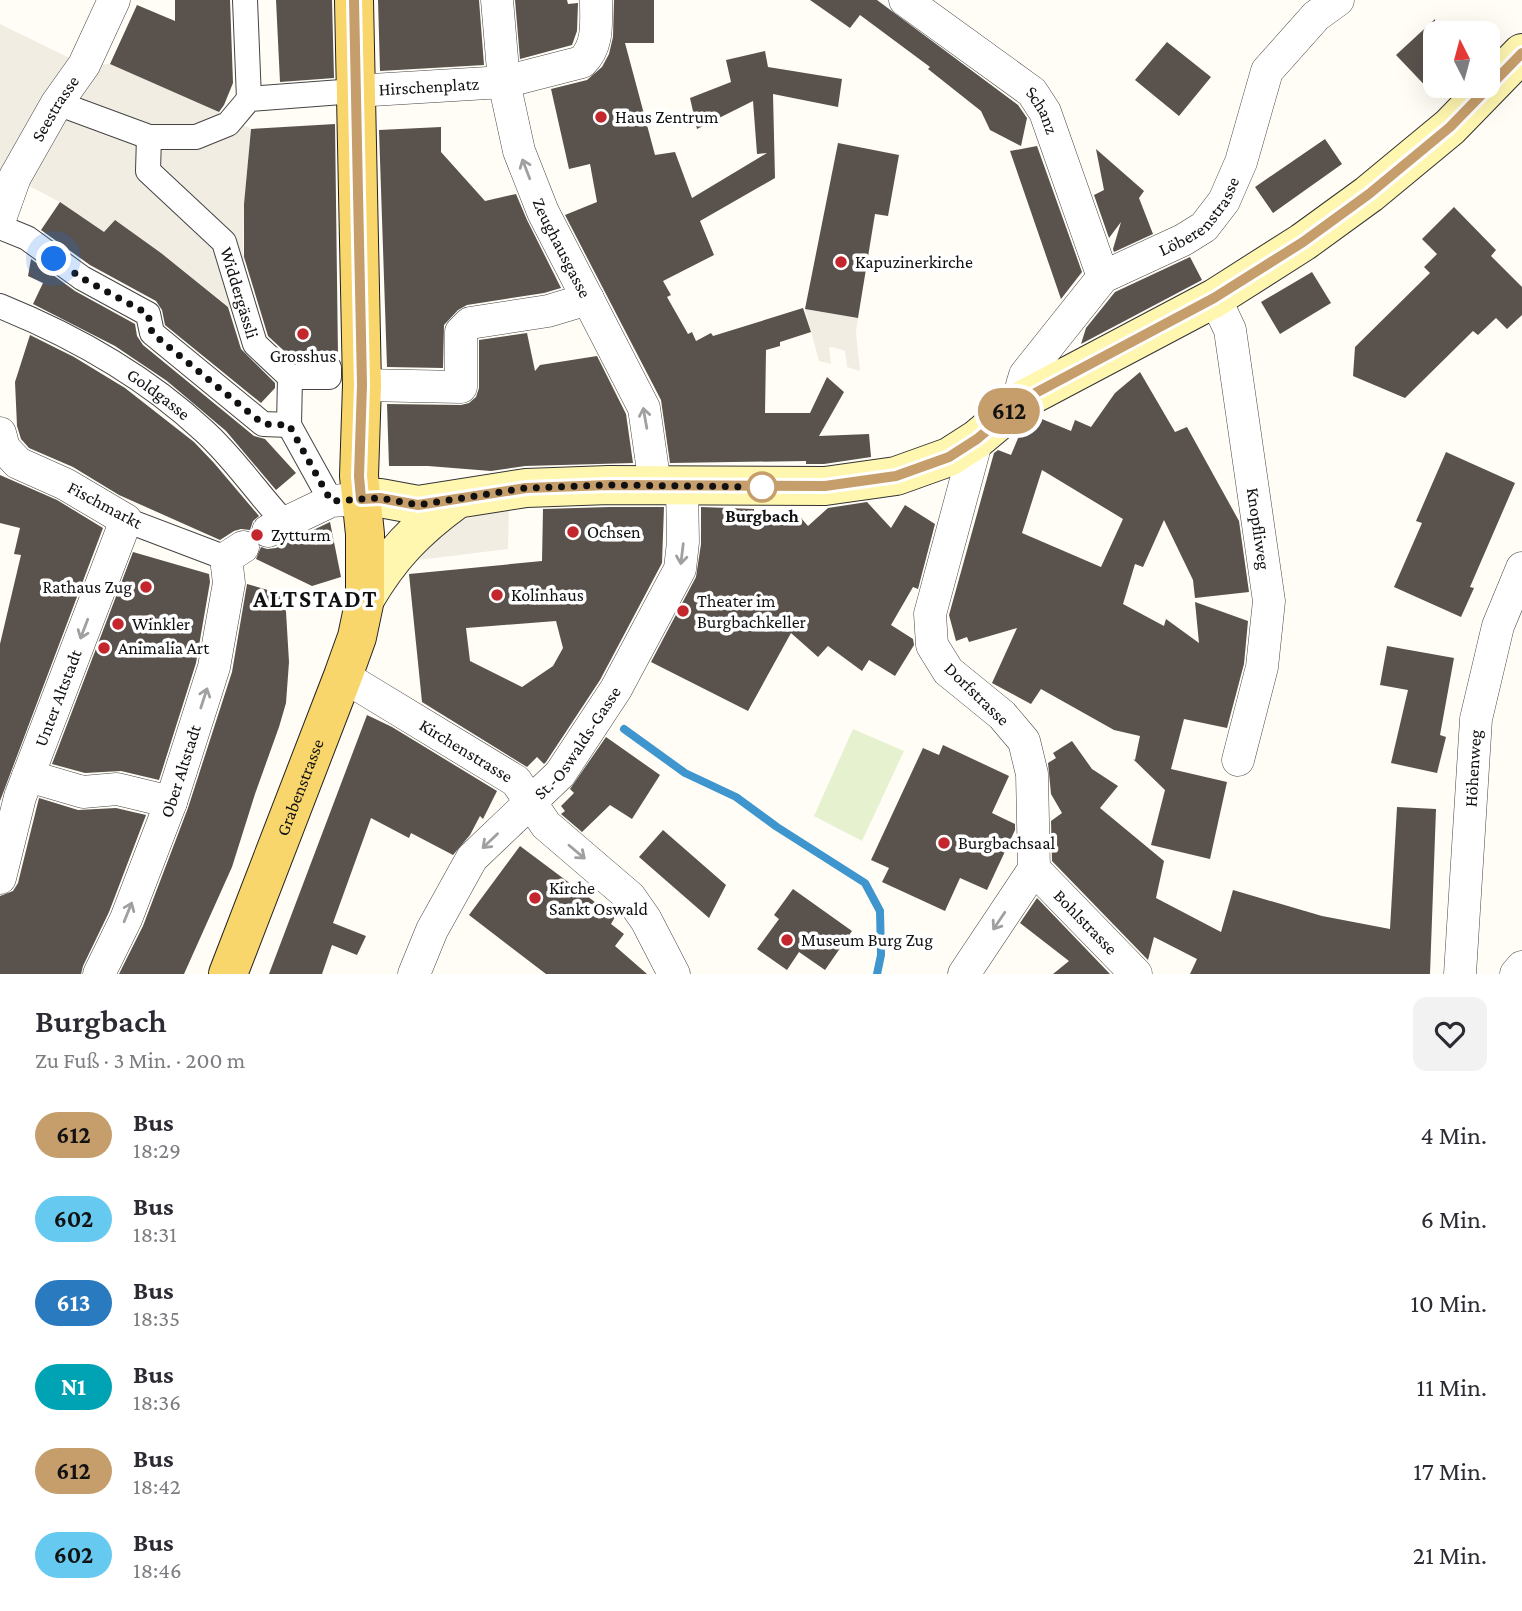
<!DOCTYPE html>
<html lang="de">
<head>
<meta charset="utf-8">
<style>
	:root { --surface:#fff; --page:#f2f2f3; --text:#2b2b33; --muted:#7c7c81 }
	body { margin:0; font-family:"Crimson Pro",serif; background:var(--page); color:var(--text); height:100vh; display:flex; flex-direction:column; font-size:26px; white-space:nowrap }
	* { box-sizing:border-box; margin:0 }
	p { font-size:23px; color:var(--muted) }
	.icon { flex:none; width:38px; height:38px; fill:none; stroke:currentColor; stroke-width:2; stroke-linecap:round; stroke-linejoin:round }
	.map { position:relative; height:974px; overflow:hidden }
	.details { display:flex; flex-direction:column; background:var(--surface); flex:1 }
	.details>* { flex:none }
	.badge { padding:0 14px; border-radius:23px; font-size:24px; line-height:46px }
	.needle { width:46px; rotate:354deg }
	.fabs { position:absolute; left:1423px; top:21px; display:grid; gap:14px }
	.fabs a { display:grid; place-items:center; width:77px; height:77px; border-radius:14px; background:var(--surface); box-shadow:0 7px 28px #0002; font-size:35px }
	.you { position:absolute; width:35px; height:35px; margin:-18px; border:5px solid #fff; border-radius:50%; background:#1a73e8; box-shadow:0 0 0 10px #1a73e833 }
	.map>.badge { position:absolute; translate:-50% -50%; box-shadow:0 0 0 4px #fff }
	.round { display:grid; place-items:center; flex:none; width:74px; height:74px; border-radius:14px; background:var(--page) }
	.overview { display:flex; align-items:center; justify-content:space-between; height:119px; padding:0 35px }
	h1 { font-size:33px; font-weight:600; line-height:52px }
	ul { padding:0; list-style:none }
	li { display:flex; align-items:center; gap:21px; height:84px; padding:0 35px }
	li div { flex:1 }
	li b { display:block; font-size:26px }
	li em { font-style:normal }
	li .badge { min-width:77px; font-weight:700; text-align:center }
	.map>svg:first-child { display:block }
	.pitch { fill:#e6f2cf }
	.plaza { fill:#f1ede2 }
	.lines { fill:none; stroke-linecap:round; stroke-linejoin:round }
	.stream { stroke:#3f96cf; stroke-width:8 }
	.building { fill:#5a524d; fill-rule:evenodd }
	.pedestrian-casing { stroke:#444; stroke-width:26 }
	.minor-casing { stroke:#444; stroke-width:33 }
	.secondary-casing { stroke:#333; stroke-width:40 }
	.primary-casing { stroke:#222; stroke-width:40 }
	.pedestrian { stroke:#fff; stroke-width:24 }
	.minor { stroke:#fff; stroke-width:32 }
	.secondary { stroke:#fff6b0; stroke-width:38 }
	.primary { stroke:#f9d66b; stroke-width:38 }
	.oneway { stroke:#a0a0a0 }
	.line-casing { stroke:#fff; stroke-width:16 }
	.line { stroke:#c69e6b; stroke-width:10 }
	.walk { stroke:#111; stroke-width:7; stroke-dasharray:0 12.6 }
	.poi-dot { fill:#c4262e; stroke:#fff; stroke-width:2.5 }
	.stop-dot { fill:#fff; stroke:#c69e6b; stroke-width:3.5 }
	.labels { text-anchor:middle; dominant-baseline:central; stroke-width:7; stroke-linejoin:round; paint-order:stroke }
	.street-label { font-size:18px; fill:#111; stroke:#fff }
	.poi-label { font-size:18px; fill:#111; stroke:#fff; text-anchor:start }
	.stop-label { font-size:18px; font-weight:bold; fill:#111; stroke:#fff }
	.district-label { font-size:24px; font-weight:bold; letter-spacing:2px; fill:#111; stroke:#fff }
</style>
</head>
<body>
<div class="map">
<svg width="1522" height="974" viewBox="0 0 1522 974">
	<rect width="100%" height="100%" fill="#fffdf5"/>
	<path class="pitch" d="M 853,729 L 904,751 L 862,841 L 814,816 Z"/>
	<path class="plaza" d="M 0,24 L 84,65 L 111,64 L 187,96 L 251,129 L 244,204 L 243,251 L 250,299 L 247,316 L 229,307 L 161,253 L 115,220 L 104,232 L 60,202 L 0,171 Z
		M 805,309 L 858,318 L 856,333 L 860,371 L 847,367 L 845,351 L 836,348 L 829,347 L 831,364 L 819,361 Z
		M 509,505 L 508,549 L 410,561 L 439,528 Z"/>
	<g class="lines">
		<path class="stream" d="M 624,729 L 685,773 L 736,797 L 777,827 L 865,883 L 880,911 L 881,955 L 877,974"/>
	</g>
	<path class="building" d="M 175,0 L 230,0 L 233,83 L 224,105 L 219,112 L 110,64 L 137,5 L 175,21 Z
		M 276,0 L 332,0 L 334,78 L 280,82 Z
		M 378,0 L 479,0 L 484,65 L 380,71 Z
		M 515,0 L 567,0 L 568,4 L 578,3 L 577,31 L 572,45 L 520,59 Z
		M 614,0 L 654,0 L 654,43 L 625,43 L 655,155 L 675,152 L 692,198 L 767,153 L 757,154 L 753,101 L 697,129 L 690,98 L 731,82 L 726,60 L 765,51 L 768,67 L 842,79 L 838,107 L 773,94 L 775,178 L 700,221 L 714,255 L 663,281 L 671,295 L 667,297 L 688,334 L 692,332 L 696,341 L 711,333 L 713,336 L 803,308 L 811,332 L 780,342 L 780,346 L 766,350 L 765,413 L 810,413 L 827,377 L 844,392 L 819,436 L 869,434 L 871,457 L 824,464 L 806,464 L 806,461 L 670,463 L 661,400 L 565,215 L 597,202 L 590,164 L 569,169 L 551,89 L 587,80 L 602,67 L 609,54 L 613,37 Z
		M 810,0 L 877,0 L 1018,105 L 1027,118 L 1021,146 L 990,130 L 981,111 L 928,69 L 930,67 L 860,15 L 850,28 Z
		M 1435,19 L 1435,96 L 1396,55 Z
		M 1167,42 L 1211,77 L 1179,116 L 1135,80 Z
		M 335,124 L 338,357 L 328,353 L 321,356 L 316,362 L 296,362 L 268,336 L 244,257 L 244,204 L 251,129 Z
		M 441,127 L 441,152 L 485,201 L 516,194 L 527,220 L 561,288 L 544,293 L 467,305 L 458,310 L 444,325 L 443,368 L 387,367 L 379,130 Z
		M 1325,139 L 1342,164 L 1273,213 L 1255,187 Z
		M 838,143 L 899,155 L 888,216 L 875,214 L 858,318 L 805,309 Z
		M 1037,146 L 1082,272 L 1061,299 L 1010,151 Z
		M 1096,149 L 1144,191 L 1139,198 L 1153,234 L 1114,252 L 1113,249 L 1121,222 L 1109,238 L 1094,195 L 1104,190 Z
		M 60,202 L 104,232 L 115,220 L 161,253 L 228,307 L 241,349 L 275,383 L 275,388 L 261,403 L 165,325 L 162,310 L 156,301 L 90,265 L 41,230 Z
		M 1454,207 L 1496,250 L 1491,256 L 1522,287 L 1522,315 L 1507,329 L 1496,318 L 1478,335 L 1473,331 L 1405,398 L 1353,376 L 1355,347 L 1430,273 L 1424,267 L 1437,254 L 1422,239 Z
		M 1190,257 L 1202,280 L 1081,344 L 1086,328 L 1115,292 Z
		M 31,259 L 75,291 L 135,324 L 137,336 L 143,345 L 254,436 L 265,439 L 296,473 L 276,490 L 226,431 L 167,381 L 115,346 L 33,304 L 43,283 L 28,276 Z
		M 1312,272 L 1331,303 L 1280,334 L 1261,302 Z
		M 527,333 L 535,371 L 540,365 L 597,356 L 626,414 L 633,463 L 525,466 L 491,471 L 428,466 L 389,466 L 387,404 L 461,405 L 469,403 L 476,397 L 479,388 L 479,340 Z
		M 30,335 L 74,357 L 125,388 L 194,442 L 214,463 L 259,516 L 253,521 L 250,530 L 241,529 L 234,531 L 220,540 L 119,495 L 73,467 L 29,448 L 21,439 L 17,426 L 15,382 Z
		M 1140,372 L 1175,432 L 1187,427 L 1239,521 L 1249,592 L 1195,598 L 1193,580 L 1164,520 L 1143,567 L 1135,564 L 1123,604 L 1164,626 L 1166,619 L 1199,643 L 1195,602 L 1248,621 L 1244,664 L 1227,728 L 1184,719 L 1171,769 L 1227,782 L 1210,859 L 1151,845 L 1165,790 L 1133,759 L 1135,760 L 1140,736 L 1114,730 L 1041,689 L 1031,704 L 992,683 L 1017,628 L 969,642 L 967,637 L 956,641 L 949,615 L 994,453 L 998,450 L 1011,455 L 1021,431 L 1026,433 L 1030,423 L 1037,417 L 1071,431 L 1075,420 L 1091,427 L 1115,393 ZM 1042,470 L 1123,519 L 1101,567 L 1022,533 Z
		M 1446,452 L 1515,483 L 1470,587 L 1474,588 L 1461,617 L 1394,587 L 1422,523 L 1416,521 Z
		M 0,475 L 57,500 L 103,528 L 0,801 L 0,644 L 21,555 L 14,554 L 20,528 L 0,523 Z
		M 867,502 L 891,528 L 905,505 L 935,524 L 918,589 L 913,587 L 891,625 L 913,639 L 914,645 L 895,676 L 869,660 L 862,671 L 828,646 L 818,657 L 791,633 L 748,711 L 651,662 L 696,577 L 701,544 L 701,507 L 754,509 L 754,514 L 801,518 L 808,526 L 828,508 Z
		M 609,507 L 664,507 L 662,563 L 600,680 L 546,762 L 544,764 L 537,757 L 527,767 L 422,702 L 409,574 L 542,561 L 543,509 ZM 556,621 L 563,648 L 553,666 L 522,687 L 470,661 L 466,628 Z
		M 330,522 L 341,577 L 312,586 L 256,559 L 261,547 L 267,549 L 276,548 Z
		M 133,552 L 209,574 L 210,582 L 196,663 L 159,780 L 121,771 L 85,773 L 52,764 Z
		M 247,584 L 285,595 L 289,662 L 286,703 L 279,727 L 255,794 L 232,867 L 184,974 L 119,974 L 143,926 L 188,808 L 232,672 Z
		M 1387,646 L 1454,658 L 1440,735 L 1446,737 L 1437,773 L 1391,763 L 1408,690 L 1380,685 Z
		M 367,715 L 392,727 L 497,791 L 483,819 L 480,816 L 470,835 L 453,855 L 411,833 L 409,838 L 371,818 L 333,923 L 366,936 L 357,955 L 332,945 L 322,974 L 269,974 Z
		M 606,737 L 660,775 L 632,819 L 610,805 L 582,832 L 561,814 L 565,811 L 561,806 L 574,793 L 570,789 Z
		M 1072,741 L 1092,769 L 1118,786 L 1100,808 L 1164,861 L 1156,898 L 1221,932 L 1233,890 L 1322,916 L 1390,929 L 1397,807 L 1436,809 L 1430,974 L 1190,974 L 1197,959 L 1154,937 L 1148,960 L 1052,861 L 1051,821 L 1062,813 L 1051,794 L 1048,763 L 1056,758 L 1053,753 Z
		M 943,745 L 1009,776 L 992,813 L 1015,824 L 1015,830 L 987,890 L 960,878 L 945,911 L 882,882 L 889,868 L 871,860 L 923,748 L 939,755 Z
		M 39,798 L 78,810 L 116,808 L 146,815 L 109,912 L 83,966 L 81,974 L 0,974 L 0,896 L 13,891 L 18,883 Z
		M 663,830 L 726,885 L 709,918 L 639,857 Z
		M 520,846 L 615,917 L 611,924 L 624,934 L 615,946 L 647,974 L 546,974 L 469,915 Z
		M 793,889 L 852,931 L 825,970 L 799,952 L 787,970 L 757,949 L 779,919 L 774,915 Z
		M 1037,898 L 1110,974 L 1053,974 L 1069,961 L 1020,923 Z"/>
	<g class="lines">
		<g class="pedestrian-casing">
			<g id="pedestrian">
				<path d="M 245,0 L 249,99"/>
				<path d="M 57,103 L 149,137 L 196,137 L 228,124 L 249,99 L 355,91"/>
				<path id="s1" d="M 149,137 L 148,171 L 224,242 L 255,344 L 290,377 L 289,425 L 331,501"/>
				<path d="M 0,227 L 27,238 L 82,278 L 148,314 L 152,333 L 263,424 L 289,425"/>
				<path id="s2" d="M 0,306 C 74,336 145,376 204,431 C 234,458 257,493 285,523"/>
				<path d="M 290,377 L 329,377 L 329,368"/>
				<path d="M 126,520 L 226,558"/>
			</g>
		</g>
		<g class="minor-casing">
			<g id="minor">
				<path id="s3" d="M 497,0 L 504,82 L 519,151 L 543,212 L 644,408 L 655,485"/>
				<path id="s4" d="M 905,0 L 1032,92 L 1045,112 L 1103,277"/>
				<path id="s5" d="M 355,91 L 504,82 L 582,62 C 599,45 596,23 596,0"/>
				<path id="s6" d="M 0,219 L 15,177 L 57,103 L 84,65 L 114,0"/>
				<path id="s7" d="M 1215,298 L 1230,330 L 1269,601 L 1262,667 L 1238,760"/>
				<path d="M 362,385 L 461,387 L 461,332 L 470,323 L 548,311 L 588,299"/>
				<path id="s8" d="M 1026,398 L 1022,385 L 1025,375 L 1103,277 L 1183,240 L 1204,227 L 1224,201 L 1241,162 L 1267,71 L 1316,16 L 1338,0"/>
				<path d="M 0,433 L 4,448 L 18,463 L 65,484 L 126,520 L 20,797 L 0,878"/>
				<path d="M 268,531 L 331,501 L 361,499"/>
				<path id="s9" d="M 343,676 L 516,781 L 546,825 L 630,897 L 646,920 L 674,974"/>
				<path d="M 28,776 L 83,792 L 117,789 L 171,802"/>
				<path id="s10" d="M 1034,869 L 1136,974"/>
				<path id="s11" d="M 99,974 L 126,919 L 171,802 L 214,667 L 229,583 L 226,558 L 243,547"/>
				<path id="s12" d="M 414,974 L 432,930 L 472,858 L 560,774 L 616,689 L 680,569 L 683,542 L 682,486"/>
				<path d="M 964,974 L 1034,869 L 1032,774 L 1024,741 L 1002,715 L 948,671 L 932,645 L 930,614 L 977,439"/>
				<path id="s13" d="M 1460,974 L 1476,719 L 1498,626 L 1522,568"/>
				<path d="M 1516,974 L 1522,967"/>
			</g>
		</g>
		<g class="secondary-casing">
			<path id="secondary" d="M 361,499 L 380,498 L 418,505 L 526,488 L 609,485 L 825,486 L 896,476 L 949,457 L 977,439 L 1026,398 L 1215,298 L 1303,242 L 1369,194 L 1450,127 L 1522,53
				M 365,599 C 390,556 416,529 456,500"/>
		</g>
		<g class="primary-casing">
			<g id="primary">
				<path id="s14" d="M 228,974 L 343,676 L 357,637 L 365,599 L 365,534 L 359,476 L 362,385 L 354,0"/>
			</g>
		</g>
		<use href="#pedestrian" class="pedestrian"/>
		<use href="#minor" class="minor"/>
		<use href="#secondary" class="secondary"/>
		<use href="#primary" class="primary"/>
	</g>
	<defs><path id="oneway-shaft" d="M-6 0H5M1.5-3L5.5 0L1.5 3" fill="none" stroke-width="1.6" stroke-linecap="round" stroke-linejoin="round" transform="scale(1.75)"/></defs>
	<g class="oneway">
		<use href="#oneway-shaft" transform="translate(526 169) rotate(-111)"/>
		<use href="#oneway-shaft" transform="translate(645 418) rotate(-100)"/>
		<use href="#oneway-shaft" transform="translate(682 554) rotate(97)"/>
		<use href="#oneway-shaft" transform="translate(84 629) rotate(111)"/>
		<use href="#oneway-shaft" transform="translate(204 698) rotate(-72)"/>
		<use href="#oneway-shaft" transform="translate(490 841) rotate(136)"/>
		<use href="#oneway-shaft" transform="translate(577 852) rotate(40)"/>
		<use href="#oneway-shaft" transform="translate(128 912) rotate(-68)"/>
		<use href="#oneway-shaft" transform="translate(999 921) rotate(124)"/>
	</g>
	<g class="lines">
		<g class="line-casing">
			<path id="line" d="M 354,0 L 362,385 L 359,476 L 361,499 L 380,498 L 418,505 L 526,488 L 609,485 L 825,486 L 896,476 L 949,457 L 977,439 L 1026,398 L 1214,298 L 1303,242 L 1369,194 L 1450,127 L 1522,53"/>
		</g>
		<use href="#line" class="line"/>
		<path class="walk" d="M 54,259 L 82,278 L 148,314 L 152,333 L 263,424 L 289,425 L 331,501 L 380,498 L 418,505 L 526,488 L 609,485 L 762,487"/>
	</g>
	<g class="poi-dot">
		<circle cx="601" cy="117" r="7"/>
		<circle cx="841" cy="262" r="7"/>
		<circle cx="303" cy="334" r="7"/>
		<circle cx="573" cy="532" r="7"/>
		<circle cx="257" cy="535" r="7"/>
		<circle cx="146" cy="587" r="7"/>
		<circle cx="497" cy="595" r="7"/>
		<circle cx="683" cy="611" r="7"/>
		<circle cx="118" cy="624" r="7"/>
		<circle cx="104" cy="648" r="7"/>
		<circle cx="944" cy="843" r="7"/>
		<circle cx="535" cy="898" r="7"/>
		<circle cx="787" cy="940" r="7"/>
	</g>
	<circle class="stop-dot" cx="762" cy="487" r="14"/>
	<g class="labels">
		<g class="street-label">
			<text stroke="none"><textPath href="#s5" startOffset="74">Hirschenplatz</textPath></text>
			<text stroke="none"><textPath href="#s6" startOffset="124">Seestrasse</textPath></text>
			<text stroke="none"><textPath href="#s4" startOffset="178">Schanz</textPath></text>
			<text stroke="none"><textPath href="#s8" startOffset="266">Löberenstrasse</textPath></text>
			<text stroke="none"><textPath href="#s3" startOffset="259">Zeughausgasse</textPath></text>
			<text stroke="none"><textPath href="#s1" startOffset="191">Widdergässli</textPath></text>
			<text stroke="none"><textPath href="#s2" startOffset="182">Goldgasse</textPath></text>
			<text transform="translate(105 505) rotate(28)">Fischmarkt</text>
			<text stroke="none"><textPath href="#s7" startOffset="236">Knopfliweg</textPath></text>
			<text transform="translate(977 694) rotate(44)">Dorfstrasse</text>
			<text transform="translate(58 698) rotate(-69)">Unter Altstadt</text>
			<text stroke="none"><textPath href="#s12" startOffset="287">St.-Oswalds-Gasse</textPath></text>
			<text stroke="none"><textPath href="#s9" startOffset="144">Kirchenstrasse</textPath></text>
			<text stroke="none"><textPath href="#s13" startOffset="206">Höhenweg</textPath></text>
			<text stroke="none"><textPath href="#s11" startOffset="219">Ober Altstadt</textPath></text>
			<text stroke="none"><textPath href="#s14" startOffset="200">Grabenstrasse</textPath></text>
			<text stroke="none"><textPath href="#s10" startOffset="74">Bohlstrasse</textPath></text>
		</g>
		<g class="poi-label">
			<text x="615" y="117">Haus Zentrum</text>
			<text x="855" y="262">Kapuzinerkirche</text>
			<text x="303" y="356" text-anchor="middle">Grosshus</text>
			<text x="587" y="532">Ochsen</text>
			<text x="271" y="535">Zytturm</text>
			<text x="132" y="587" text-anchor="end">Rathaus Zug</text>
			<text x="511" y="595">Kolinhaus</text>
			<text x="697" y="601">Theater im<tspan x="697" dy="21">Burgbachkeller</tspan></text>
			<text x="132" y="624">Winkler</text>
			<text x="118" y="648">Animalia Art</text>
			<text x="958" y="843">Burgbachsaal</text>
			<text x="549" y="888">Kirche<tspan x="549" dy="21">Sankt Oswald</tspan></text>
			<text x="801" y="940">Museum Burg Zug</text>
		</g>
		<g class="stop-label">
			<text x="762" y="516">Burgbach</text>
		</g>
		<g class="district-label">
			<text x="316" y="598">ALTSTADT</text>
		</g>
	</g>
</svg>
<div class="fabs">
<a><svg class="needle" viewBox="-14 -14 28 28"><path d="M0-13l5 13h-10z" fill="#e53935"/><path d="M0 13l5-13h-10z" fill="#7c7c81"/></svg></a>
</div>
<div class="you" style="left:54px;top:259px"></div>
<b class="badge" style="left:1009px;top:411px;background:#c69e6b;color:#111">612</b>
</div>
<section class="details">
<div class="overview"><div><h1>Burgbach</h1><p>Zu Fuß · 3 Min. · 200 m</p></div><a class="round"><svg class="icon" aria-label="heart" viewBox="0 0 24 24"><path d="M12 20l-8-8c-3-5 5-10 8-4 3-6 11-1 8 4z"/></svg></a></div>
<ul>
<li><span class="badge" style="background:#c69e6b;color:#111">612</span><div><b>Bus</b><p>18:29</p></div><em>4 Min.</em></li>
<li><span class="badge" style="background:#66c9f0;color:#111">602</span><div><b>Bus</b><p>18:31</p></div><em>6 Min.</em></li>
<li><span class="badge" style="background:#2a7ac0;color:#fff">613</span><div><b>Bus</b><p>18:35</p></div><em>10 Min.</em></li>
<li><span class="badge" style="background:#00a3b4;color:#fff">N1</span><div><b>Bus</b><p>18:36</p></div><em>11 Min.</em></li>
<li><span class="badge" style="background:#c69e6b;color:#111">612</span><div><b>Bus</b><p>18:42</p></div><em>17 Min.</em></li>
<li><span class="badge" style="background:#66c9f0;color:#111">602</span><div><b>Bus</b><p>18:46</p></div><em>21 Min.</em></li>
</ul>
</section>
</body>
</html>
